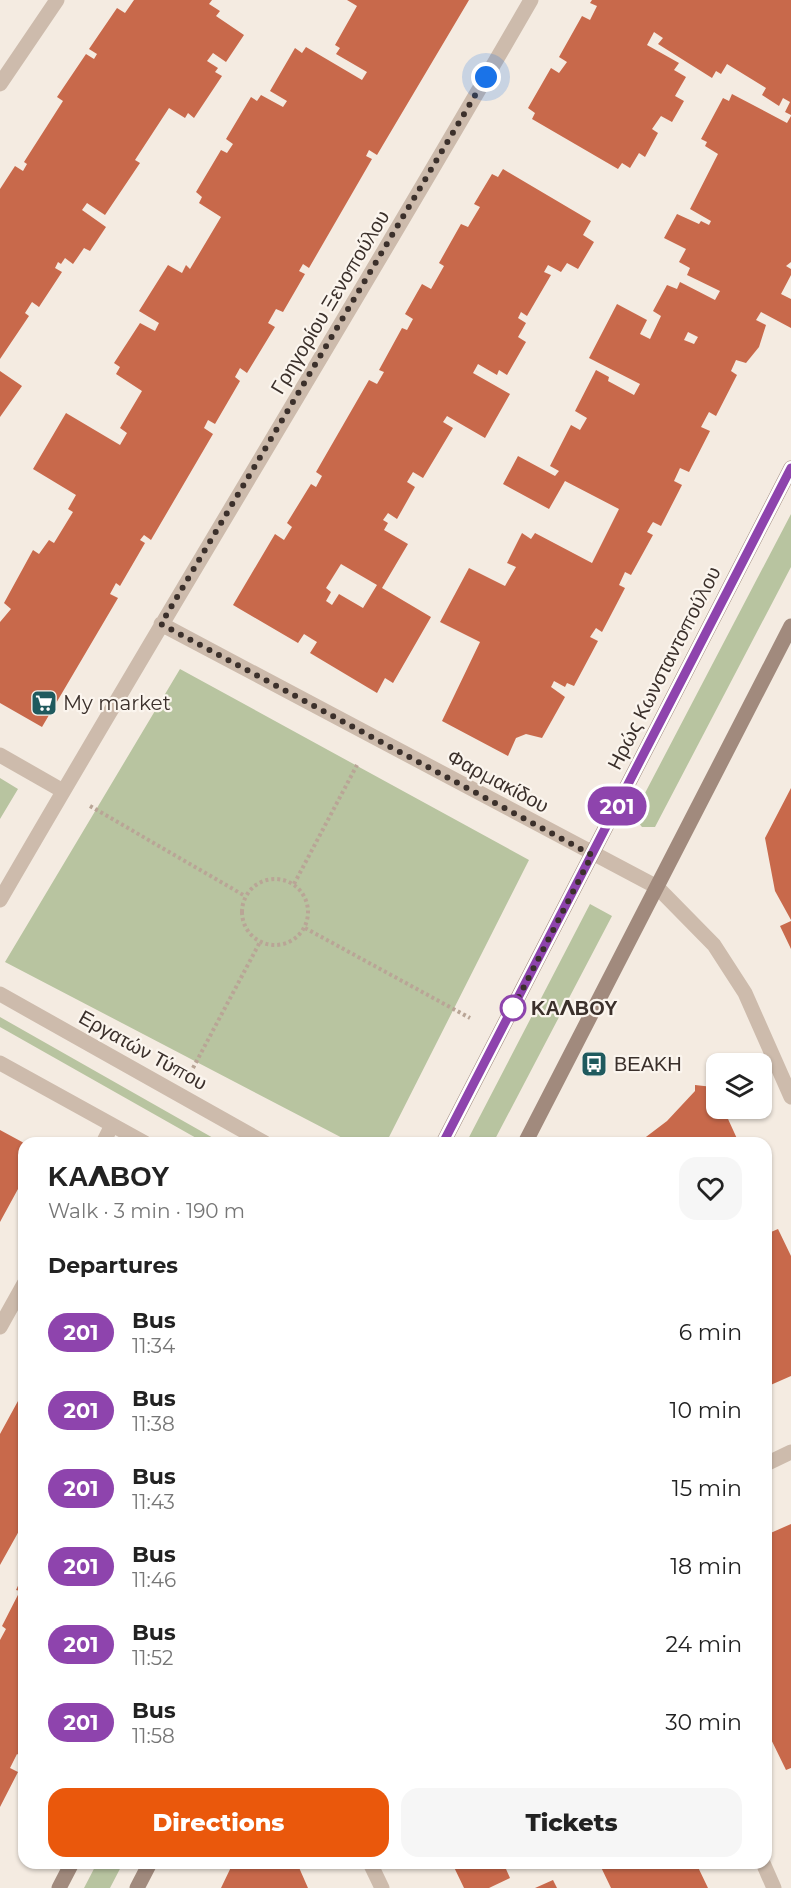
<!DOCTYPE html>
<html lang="en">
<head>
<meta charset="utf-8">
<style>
	:root { --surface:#fff; --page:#f6f6f6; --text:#222; --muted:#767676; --accent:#ea580c }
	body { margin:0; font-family:Montserrat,sans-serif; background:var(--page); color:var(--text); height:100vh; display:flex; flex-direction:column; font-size:22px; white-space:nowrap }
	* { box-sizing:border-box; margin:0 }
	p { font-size:20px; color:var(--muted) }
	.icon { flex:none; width:33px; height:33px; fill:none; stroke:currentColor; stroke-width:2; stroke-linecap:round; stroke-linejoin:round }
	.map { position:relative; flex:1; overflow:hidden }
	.drawer { position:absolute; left:18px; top:1137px; width:754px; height:732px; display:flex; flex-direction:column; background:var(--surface); border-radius:18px; box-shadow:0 2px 4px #0004 }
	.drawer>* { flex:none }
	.badge { padding:0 12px; border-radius:20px; font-size:21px; line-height:39px }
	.controls { position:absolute; left:706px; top:1053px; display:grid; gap:12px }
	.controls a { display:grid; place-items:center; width:66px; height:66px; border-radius:12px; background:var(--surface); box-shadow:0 2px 4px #0004; font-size:30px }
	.you { position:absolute; width:30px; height:30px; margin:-15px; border:4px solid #fff; border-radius:50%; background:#1a73e8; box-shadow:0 0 0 9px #1a73e833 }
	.map>.badge { position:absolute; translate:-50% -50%; box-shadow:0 0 0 3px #fff }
	h2 { padding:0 30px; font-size:22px; line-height:54px }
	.round { display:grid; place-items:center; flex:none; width:63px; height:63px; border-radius:18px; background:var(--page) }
	.head { display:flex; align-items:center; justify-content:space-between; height:102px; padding:0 30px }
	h1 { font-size:28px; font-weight:800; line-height:45px }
	.button { display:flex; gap:12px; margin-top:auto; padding:12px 30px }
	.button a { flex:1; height:69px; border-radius:18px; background:var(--accent); color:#fff; font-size:24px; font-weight:800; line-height:69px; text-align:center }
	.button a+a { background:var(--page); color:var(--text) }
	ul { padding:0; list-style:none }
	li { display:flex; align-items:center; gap:18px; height:78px; padding:0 30px }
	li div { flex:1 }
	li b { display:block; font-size:22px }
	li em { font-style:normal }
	li .badge { min-width:66px; font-weight:700; text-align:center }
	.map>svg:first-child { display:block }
	.green { fill:#b8c4a0 }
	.building { fill:#c8694b; fill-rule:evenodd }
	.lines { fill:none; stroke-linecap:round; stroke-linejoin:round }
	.path { stroke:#b9a596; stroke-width:4; stroke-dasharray:3 3; stroke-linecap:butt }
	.street { stroke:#cdbbac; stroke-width:15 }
	.secondary { stroke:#a18a7d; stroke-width:15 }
	.line-casing { stroke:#fff; stroke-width:14 }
	.line { stroke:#8e44ad; stroke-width:9 }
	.walk { stroke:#3b302b; stroke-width:6; stroke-dasharray:0 10.8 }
	.stop-dot { fill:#fff; stroke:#8e44ad; stroke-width:3 }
	.labels { text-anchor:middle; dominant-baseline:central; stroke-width:4.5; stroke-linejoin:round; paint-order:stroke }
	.street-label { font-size:20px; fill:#3b302b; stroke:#fbf5ee }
	.poi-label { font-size:20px; fill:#3b302b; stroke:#fbf5ee; text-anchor:start }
	.stop-label { font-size:20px; font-weight:bold; fill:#3b302b; stroke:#fbf5ee; text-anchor:start }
</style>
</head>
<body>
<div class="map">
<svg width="791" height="1888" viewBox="0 0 791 1888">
	<rect width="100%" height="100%" fill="#f4ebe1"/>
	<path class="green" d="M 791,514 L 791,567 L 655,827 L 642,827 L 633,816 Z
		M 180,669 L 529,860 L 386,1143 L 352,1143 L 5,962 Z
		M 0,778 L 18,789 L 0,819 Z
		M 590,904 L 612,916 L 493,1143 L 466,1143 Z
		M 0,1017 L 222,1143 L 205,1143 L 0,1027 Z
		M 97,1863 L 123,1863 L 110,1888 L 84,1888 Z"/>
	<path class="building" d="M 134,0 L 212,0 L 209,4 L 220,11 L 216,16 L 244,35 L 226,62 L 213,53 L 207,61 L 218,68 L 215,72 L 222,76 L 194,118 L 188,113 L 185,118 L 169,108 L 135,160 L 140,163 L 105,215 L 87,203 L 82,210 L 106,227 L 90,251 L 84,248 L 73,264 L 65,258 L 61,264 L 58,262 L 55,268 L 62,272 L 39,307 L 32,302 L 25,313 L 29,316 L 0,359 L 0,189 L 15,166 L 23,171 L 27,164 L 24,162 L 63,101 L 57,97 L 86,54 L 94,59 L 97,54 L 89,49 L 117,8 L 125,13 Z
		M 347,0 L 469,0 L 377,155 L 369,150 L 366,156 L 372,159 L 309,268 L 303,264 L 299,271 L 305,274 L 283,312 L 276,309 L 268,323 L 275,327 L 247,373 L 240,368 L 235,377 L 240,381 L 215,424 L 208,420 L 204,428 L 213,434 L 151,540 L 144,535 L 140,540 L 145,543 L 120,586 L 116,583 L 110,594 L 118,598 L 42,727 L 0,703 L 0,622 L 11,609 L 4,603 L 33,550 L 39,554 L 49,540 L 54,543 L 73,512 L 68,509 L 76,495 L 33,469 L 66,413 L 120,445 L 127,433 L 120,428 L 142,391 L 116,374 L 120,367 L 114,363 L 140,323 L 155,331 L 159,323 L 139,311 L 168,265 L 182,273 L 186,265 L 190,269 L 221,217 L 199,203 L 202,197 L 196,192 L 221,150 L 227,153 L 233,144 L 226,139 L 251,97 L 257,101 L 261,95 L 283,107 L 287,101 L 270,91 L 295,48 L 302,53 L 306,47 L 362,80 L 367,72 L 336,54 L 340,48 L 335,45 L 357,6 Z
		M 592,0 L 791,0 L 791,115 L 785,112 L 790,102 L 783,98 L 779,106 L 762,95 L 766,88 L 727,64 L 721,74 L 716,71 L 712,78 L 658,44 L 663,38 L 654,32 L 647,45 L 679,63 L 674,70 L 686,77 L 675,96 L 684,101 L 672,122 L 661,116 L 652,129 L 658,133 L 645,157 L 639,153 L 630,168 L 622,163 L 618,169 L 532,119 L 535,113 L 528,108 L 551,68 L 559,73 L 567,62 L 559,57 L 582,16 L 590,20 L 597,6 L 590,3 Z
		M 732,94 L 787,123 L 791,116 L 791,262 L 786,266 L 791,269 L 791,275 L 781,294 L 791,299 L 791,328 L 761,312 L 756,320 L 766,325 L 759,347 L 746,363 L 736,360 L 731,371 L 737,375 L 716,416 L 709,412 L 701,427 L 710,431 L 689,472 L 680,468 L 674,481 L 682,485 L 661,526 L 653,522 L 651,525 L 647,532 L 653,535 L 631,575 L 625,572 L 619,585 L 625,588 L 602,632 L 596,628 L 590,637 L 598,641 L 574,686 L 567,683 L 565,687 L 554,681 L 551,687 L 565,697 L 542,738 L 526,734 L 516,738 L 508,756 L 442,721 L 480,642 L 440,622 L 469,568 L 505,586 L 516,567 L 507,563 L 522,533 L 531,539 L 535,533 L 592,563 L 619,509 L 565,481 L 549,509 L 503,484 L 518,456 L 555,476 L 559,471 L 550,466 L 571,425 L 580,430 L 587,418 L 575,411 L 596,370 L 609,377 L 608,381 L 634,395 L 640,384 L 589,358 L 617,304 L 647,320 L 640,334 L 650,339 L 661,316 L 653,311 L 667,285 L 677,289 L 680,282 L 715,300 L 720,291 L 687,275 L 690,268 L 679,262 L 686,249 L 664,238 L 677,214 L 699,224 L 701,221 L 709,225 L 711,221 L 690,209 L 718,154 L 705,146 L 707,142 L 701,139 L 723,98 L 729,101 ZM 688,332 L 698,337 L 694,344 L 684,340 Z
		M 503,169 L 591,221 L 583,235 L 594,242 L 578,269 L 567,263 L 561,272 L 548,265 L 544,272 L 551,275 L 527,316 L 521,312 L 518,318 L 526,323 L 518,337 L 526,342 L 507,375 L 499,370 L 497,375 L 478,364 L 473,373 L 510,394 L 485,438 L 447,416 L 443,422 L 453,428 L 423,478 L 413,472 L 407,482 L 415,487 L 397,519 L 388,513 L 383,520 L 388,523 L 384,530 L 408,544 L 382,588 L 431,617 L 393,683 L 385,678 L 377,693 L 310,653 L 317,642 L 312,639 L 304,634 L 298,643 L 233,605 L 275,534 L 284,540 L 292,527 L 287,523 L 311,484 L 316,487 L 322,476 L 316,472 L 369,380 L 377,384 L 384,372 L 379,370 L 402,328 L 407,330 L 413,319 L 405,314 L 422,284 L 431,289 L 444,266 L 439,263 L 461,224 L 468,227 L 480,207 L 474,204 L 492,174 L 498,177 ZM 341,564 L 377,585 L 363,608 L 339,594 L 332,605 L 326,601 L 331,592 L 326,588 Z
		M 0,371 L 22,386 L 0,417 Z
		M 791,788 L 791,920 L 775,891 L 765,838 Z
		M 791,921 L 791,949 L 780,926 Z
		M 695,1085 L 713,1087 L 717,1096 L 717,1108 L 723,1108 L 739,1143 L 638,1143 L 667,1121 L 695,1091 Z
		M 0,1130 L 24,1143 L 24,1178 L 0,1222 Z
		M 766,1223 L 771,1232 L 778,1229 L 791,1256 L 791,1376 L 766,1387 Z
		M 24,1390 L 24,1522 L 0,1565 L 0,1434 Z
		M 791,1524 L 791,1768 L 786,1770 L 766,1729 L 766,1535 Z
		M 24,1573 L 24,1758 L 17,1754 L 10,1768 L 18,1772 L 0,1807 L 0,1640 L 6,1629 L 2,1626 L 20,1591 L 16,1590 Z
		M 233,1863 L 297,1863 L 308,1888 L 221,1888 Z
		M 452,1863 L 520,1863 L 506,1869 L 510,1878 L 489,1888 L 464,1888 Z
		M 599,1863 L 696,1863 L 708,1888 L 611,1888 Z
		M 553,1880 L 557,1888 L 535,1888 Z"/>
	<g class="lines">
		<path class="path" d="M 90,806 L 245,896
			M242 912a33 33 0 1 1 66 0a33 33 0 1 1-66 0Z
			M 294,884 L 357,765
			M 305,928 L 470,1018
			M 193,1068 L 260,942"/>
		<path class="street" d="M 0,84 L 57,0
			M 161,624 L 657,887 L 714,945 L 745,993 L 791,1097
			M 0,755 L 63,791
			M 0,900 C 174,599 357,302 531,0
			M 0,994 L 265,1143
			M 0,1063 L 145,1143
			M 103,1143 L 112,1125
			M 0,1327 L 24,1284
			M 766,1464 L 791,1452
			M 370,1863 L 382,1888
			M 763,1863 L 774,1888"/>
		<path class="secondary" d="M 443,1143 L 791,468
			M 525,1143 L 791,626
			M 59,1888 L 72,1863
			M 137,1888 L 150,1863"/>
	</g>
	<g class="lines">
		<g class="line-casing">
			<path id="line" d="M 443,1143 L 791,468"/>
		</g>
		<use href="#line" class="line"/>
		<path class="walk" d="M 486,77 L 161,624 L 592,855 L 513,1008"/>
	</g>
	<defs>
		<g id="supermarket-square" transform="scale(1.35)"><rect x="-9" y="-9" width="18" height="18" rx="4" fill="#1f5a5e" stroke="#fbf5ee"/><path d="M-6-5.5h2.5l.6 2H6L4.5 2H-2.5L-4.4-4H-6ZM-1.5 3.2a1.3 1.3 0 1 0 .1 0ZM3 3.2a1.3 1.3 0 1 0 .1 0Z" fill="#fff"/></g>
		<g id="bus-square" transform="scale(1.35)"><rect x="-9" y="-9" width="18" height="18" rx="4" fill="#1f5a5e" stroke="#fbf5ee"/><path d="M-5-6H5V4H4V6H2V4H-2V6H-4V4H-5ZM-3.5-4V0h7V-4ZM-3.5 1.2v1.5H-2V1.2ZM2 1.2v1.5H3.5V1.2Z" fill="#fff"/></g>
	</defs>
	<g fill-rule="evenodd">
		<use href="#supermarket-square" x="44" y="703"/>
		<use href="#bus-square" x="594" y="1064"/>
	</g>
	<circle class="stop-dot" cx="513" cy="1008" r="12"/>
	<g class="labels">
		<g class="street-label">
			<text transform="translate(330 302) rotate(-59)">Γρηγορίου Ξενοπούλου</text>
			<text transform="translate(664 668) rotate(-63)">Ηρώς Κωνσταντοπούλου</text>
			<text transform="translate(498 781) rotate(28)">Φαρμακίδου</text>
			<text transform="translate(143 1050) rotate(29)">Εργατών Τύπου</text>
		</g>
		<g class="poi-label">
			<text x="63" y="703">My market</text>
			<text x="614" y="1064">ΒΕΑΚΗ</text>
		</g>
		<g class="stop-label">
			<text x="531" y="1008">ΚΑΛΒΟΥ</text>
		</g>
	</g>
</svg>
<div class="controls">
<a><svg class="icon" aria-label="layers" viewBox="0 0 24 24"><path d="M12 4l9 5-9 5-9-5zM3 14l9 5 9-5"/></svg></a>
</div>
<div class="you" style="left:486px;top:77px"></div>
<b class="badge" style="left:617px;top:806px;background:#8e44ad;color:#fff">201</b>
<section class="drawer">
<div class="head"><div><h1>ΚΑΛΒΟΥ</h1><p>Walk · 3 min · 190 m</p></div><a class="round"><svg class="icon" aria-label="heart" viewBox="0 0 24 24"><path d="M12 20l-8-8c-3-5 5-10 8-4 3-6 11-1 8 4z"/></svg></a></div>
<h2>Departures</h2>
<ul>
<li><span class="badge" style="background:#8e44ad;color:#fff">201</span><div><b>Bus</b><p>11:34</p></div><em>6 min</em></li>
<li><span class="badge" style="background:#8e44ad;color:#fff">201</span><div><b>Bus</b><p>11:38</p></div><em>10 min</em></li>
<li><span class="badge" style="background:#8e44ad;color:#fff">201</span><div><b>Bus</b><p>11:43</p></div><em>15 min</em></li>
<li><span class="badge" style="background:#8e44ad;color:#fff">201</span><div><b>Bus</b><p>11:46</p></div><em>18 min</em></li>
<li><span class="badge" style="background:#8e44ad;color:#fff">201</span><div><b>Bus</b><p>11:52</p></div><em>24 min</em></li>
<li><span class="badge" style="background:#8e44ad;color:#fff">201</span><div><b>Bus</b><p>11:58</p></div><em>30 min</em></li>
</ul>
<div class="button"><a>Directions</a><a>Tickets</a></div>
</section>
</div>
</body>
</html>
